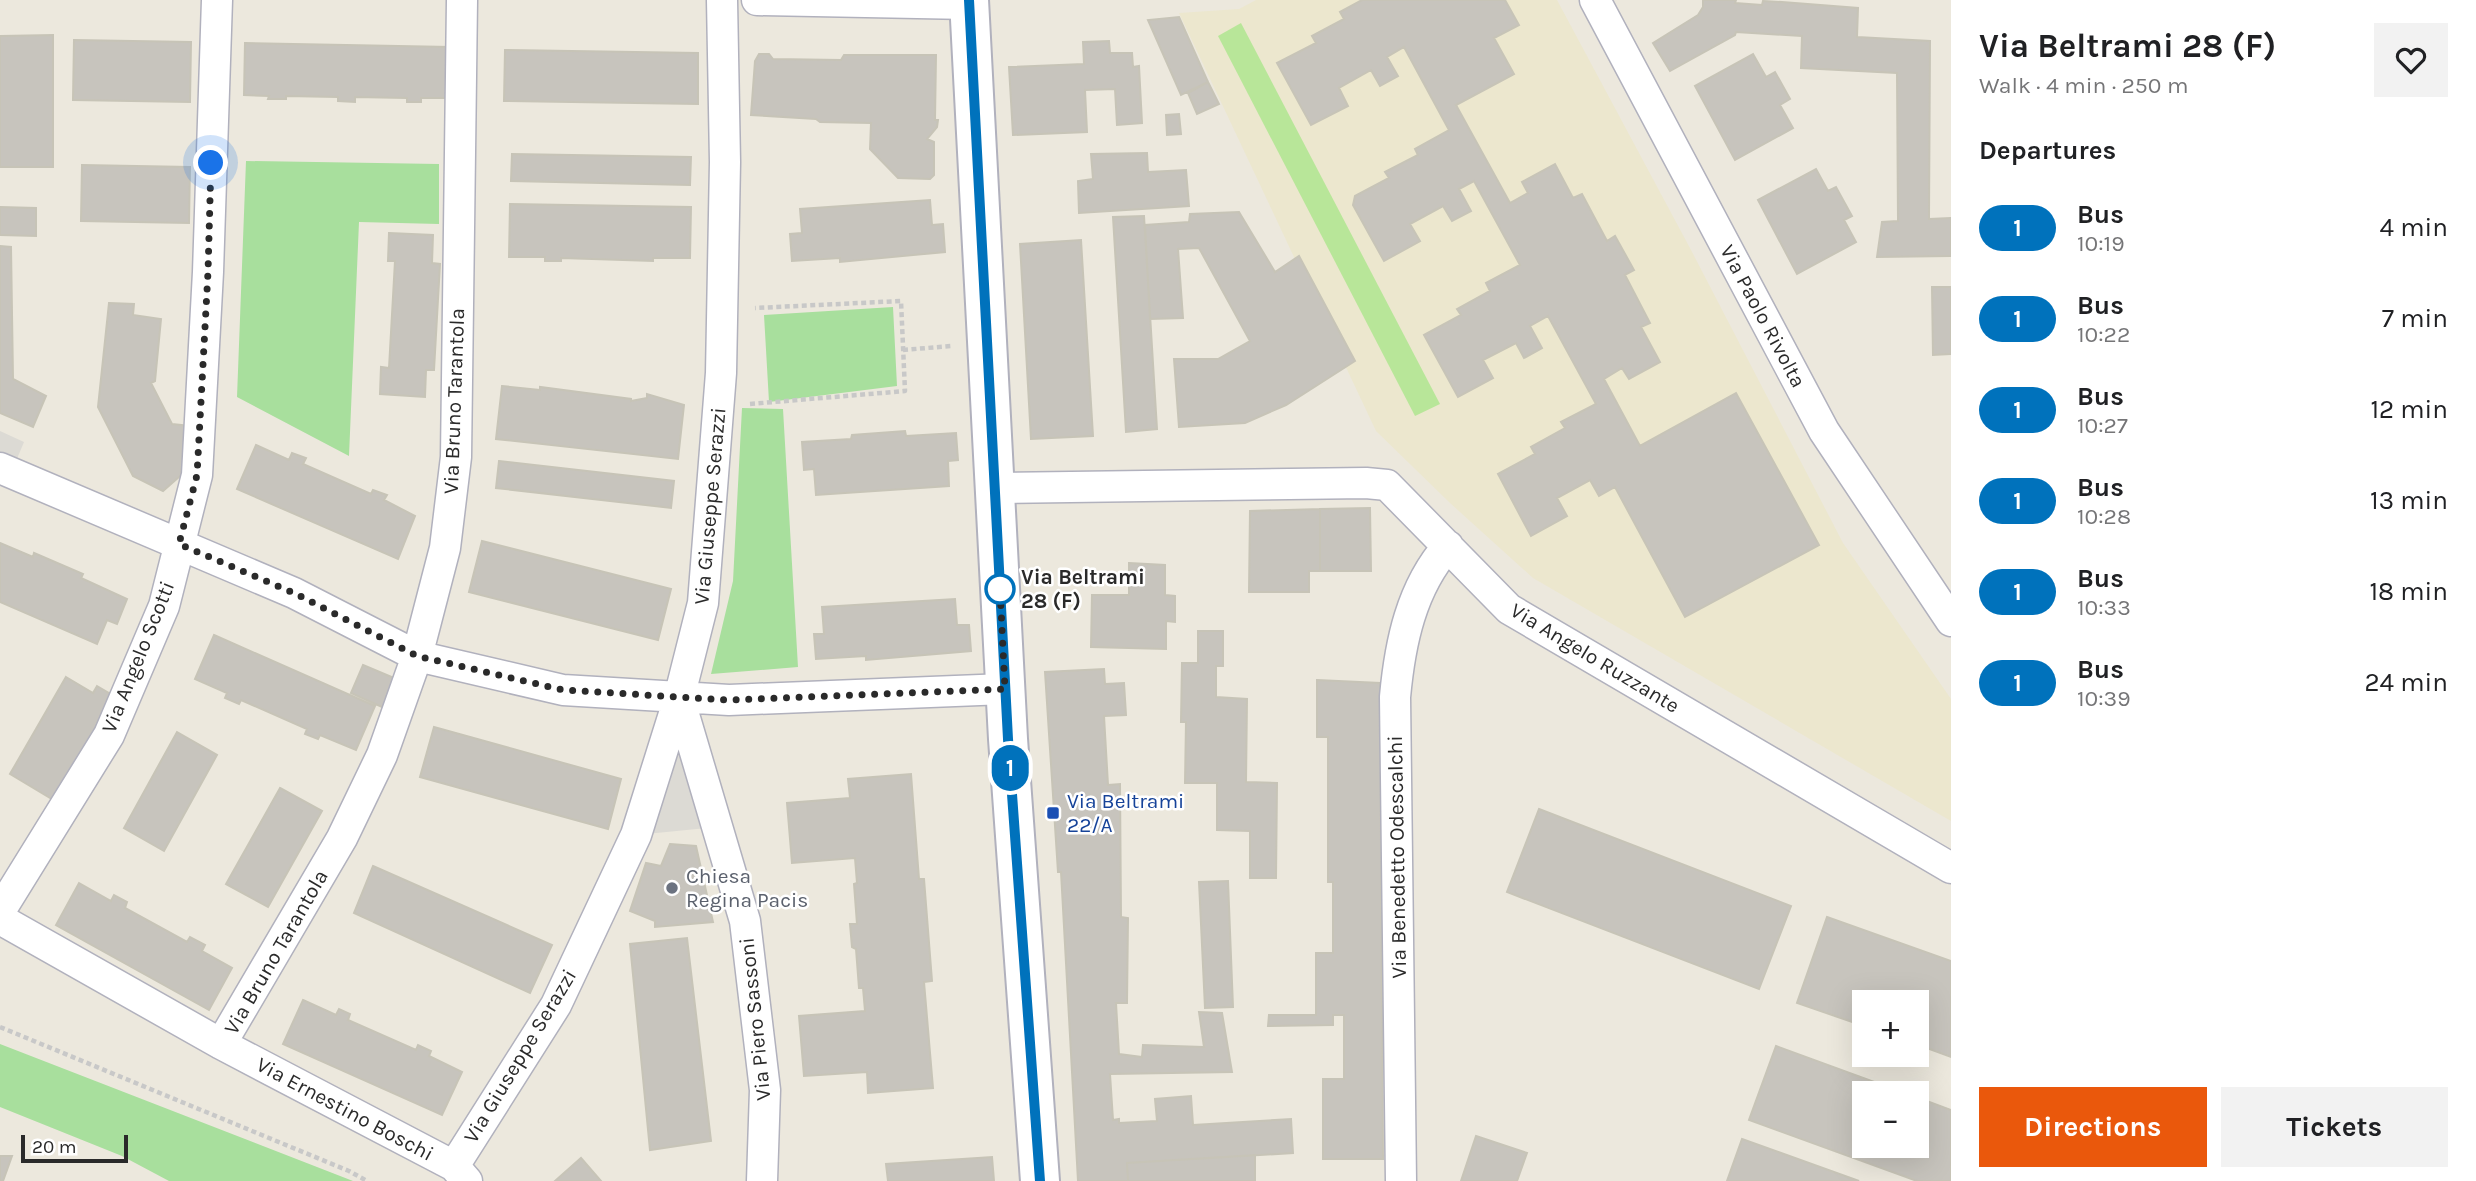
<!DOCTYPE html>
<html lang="en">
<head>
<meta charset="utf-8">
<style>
	:root { --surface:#fff; --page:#f2f2f2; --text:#202124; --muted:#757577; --accent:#ea580c }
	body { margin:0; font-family:Karla,sans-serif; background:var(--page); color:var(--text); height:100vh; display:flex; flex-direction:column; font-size:26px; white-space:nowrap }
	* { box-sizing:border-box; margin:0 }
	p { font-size:23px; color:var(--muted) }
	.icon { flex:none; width:38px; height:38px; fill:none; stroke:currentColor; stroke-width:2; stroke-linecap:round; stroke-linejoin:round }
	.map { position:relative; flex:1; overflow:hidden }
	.drawer { display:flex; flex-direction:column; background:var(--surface); width:525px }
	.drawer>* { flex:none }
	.badge { padding:0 14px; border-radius:23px; font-size:24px; line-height:46px }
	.tools { position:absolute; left:1852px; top:990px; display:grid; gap:14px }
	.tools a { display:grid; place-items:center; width:77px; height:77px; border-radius:0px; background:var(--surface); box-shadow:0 7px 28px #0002; font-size:35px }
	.scale { position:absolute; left:21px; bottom:18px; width:107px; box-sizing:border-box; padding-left:7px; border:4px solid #2a2a2a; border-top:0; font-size:19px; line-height:24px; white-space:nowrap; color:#2a2a2a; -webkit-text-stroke:5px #fff; paint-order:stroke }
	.you { position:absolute; width:35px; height:35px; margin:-18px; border:5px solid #fff; border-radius:50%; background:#1a73e8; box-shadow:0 0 0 10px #1a73e833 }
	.map>.badge { position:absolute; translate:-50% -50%; box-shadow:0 0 0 4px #fff }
	h2 { padding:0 28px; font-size:26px; line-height:63px }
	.round { display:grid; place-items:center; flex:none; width:74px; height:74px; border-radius:0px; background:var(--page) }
	.overview { display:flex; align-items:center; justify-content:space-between; height:119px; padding:0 28px }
	h1 { font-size:33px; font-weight:700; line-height:52px }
	.primary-button { display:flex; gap:14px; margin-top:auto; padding:14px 28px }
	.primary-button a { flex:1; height:80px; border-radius:0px; background:var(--accent); color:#fff; font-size:28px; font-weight:700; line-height:80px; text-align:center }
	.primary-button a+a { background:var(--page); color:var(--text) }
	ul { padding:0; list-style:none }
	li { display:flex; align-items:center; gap:21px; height:91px; padding:0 28px }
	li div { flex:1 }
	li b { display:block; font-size:26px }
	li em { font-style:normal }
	li .badge { min-width:77px; font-weight:700; text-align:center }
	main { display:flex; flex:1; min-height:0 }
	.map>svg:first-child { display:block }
	.education { fill:#ece7ce }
	.green { fill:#a8df9d }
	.pitch { fill:#b8e699 }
	.plaza { fill:#dcdad4 }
	.building { fill:#c7c4bd; stroke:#c7c4b7; stroke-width:2 }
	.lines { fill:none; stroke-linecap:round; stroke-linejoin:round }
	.street-casing { stroke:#b1b1bd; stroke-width:33 }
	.secondary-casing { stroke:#b1b1bd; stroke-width:42 }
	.path { stroke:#c8c8c8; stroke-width:4.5; stroke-dasharray:5 3.5; stroke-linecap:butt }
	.street { stroke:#fff; stroke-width:30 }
	.secondary { stroke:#fff; stroke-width:38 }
	.line-casing { stroke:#fff; stroke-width:16 }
	.line { stroke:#0072bc; stroke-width:10 }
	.walk { stroke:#2a2a2a; stroke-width:7; stroke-dasharray:0 12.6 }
	.stop-dot { fill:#fff; stroke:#0072bc; stroke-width:3.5 }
	.transit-dot { fill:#1a4fb4; stroke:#fff; stroke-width:2.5 }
	.worship-dot { fill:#6b7280; stroke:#fff; stroke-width:2.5 }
	.labels { text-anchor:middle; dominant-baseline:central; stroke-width:5; stroke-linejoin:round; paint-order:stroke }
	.street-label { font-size:21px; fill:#2a2a2a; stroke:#fff }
	.stop-label { font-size:21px; font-weight:bold; fill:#2a2a2a; stroke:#fff; text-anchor:start }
	.transit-label { font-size:21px; fill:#164399; stroke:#fff; text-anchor:start }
	.worship-label { font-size:21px; fill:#5b616d; stroke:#fff; text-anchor:start }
</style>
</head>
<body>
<main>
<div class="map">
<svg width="1951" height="1181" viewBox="0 0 1951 1181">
	<rect width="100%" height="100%" fill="#ece8dd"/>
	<path class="education" d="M 1256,0 L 1557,0 L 1691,250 L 1843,543 L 1951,699 L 1951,821 L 1533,578 L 1450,503 L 1376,431 L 1179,13 L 1239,9 Z"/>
	<path class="green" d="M 246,161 L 439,164 L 439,224 L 359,222 L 349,456 L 237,397 Z
		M 893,307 L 897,386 L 769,402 L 764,315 Z
		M 742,408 L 783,409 L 798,667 L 711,674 L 733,581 Z
		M 0,1044 L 353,1181 L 169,1181 L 122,1156 L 0,1107 Z"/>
	<path class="pitch" d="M 1241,23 L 1440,404 L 1415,416 L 1218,36 Z"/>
	<path class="plaza" d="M 0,431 L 24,442 L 11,473 L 0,468 Z
		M 672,723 L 717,827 L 636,835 Z"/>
	<path class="building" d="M 1362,0 L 1505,0 L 1519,25 L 1494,38 L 1514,74 L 1456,105 L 1510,203 L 1528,193 L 1522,182 L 1555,164 L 1573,198 L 1582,194 L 1607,241 L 1615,236 L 1634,270 L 1625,275 L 1650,323 L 1641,327 L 1660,362 L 1629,379 L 1622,368 L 1604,379 L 1640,446 L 1736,393 L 1819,545 L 1685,617 L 1615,487 L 1599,496 L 1590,480 L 1557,498 L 1567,516 L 1531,536 L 1498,474 L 1535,454 L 1531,447 L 1565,428 L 1561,422 L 1596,404 L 1548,316 L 1530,326 L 1542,348 L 1524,358 L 1516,343 L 1483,360 L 1493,378 L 1458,397 L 1424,335 L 1461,315 L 1457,309 L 1490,291 L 1486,283 L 1520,265 L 1474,181 L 1459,189 L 1471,211 L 1452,221 L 1443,206 L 1410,224 L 1420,241 L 1384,261 L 1353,205 L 1355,196 L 1389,178 L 1385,172 L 1418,155 L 1415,149 L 1449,130 L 1404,47 L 1387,57 L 1398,76 L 1380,86 L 1371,70 L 1339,88 L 1348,106 L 1311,125 L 1277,63 L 1316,43 L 1312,36 L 1344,19 L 1340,12 Z
		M 1703,0 L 1736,0 L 1735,3 L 1762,5 L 1763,1 L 1782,2 L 1858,8 L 1857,37 L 1930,41 L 1929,219 L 1951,218 L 1951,256 L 1877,257 L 1882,222 L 1898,221 L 1897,73 L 1801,68 L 1802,36 L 1736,32 L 1735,35 L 1670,71 L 1653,43 L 1698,15 L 1703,7 Z
		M 1179,17 L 1208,82 L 1181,95 L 1148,20 Z
		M 53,35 L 53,167 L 0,167 L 0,36 Z
		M 74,40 L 191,42 L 190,102 L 73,100 Z
		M 1109,41 L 1110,53 L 1132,53 L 1133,67 L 1139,66 L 1142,123 L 1117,125 L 1115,89 L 1085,90 L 1087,132 L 1013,135 L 1009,67 L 1084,64 L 1083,42 Z
		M 245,43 L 450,47 L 449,98 L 421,98 L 421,102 L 407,102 L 407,98 L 355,97 L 355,102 L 338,101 L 338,97 L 286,96 L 286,99 L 268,99 L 269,96 L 244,95 Z
		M 505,50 L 698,53 L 698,104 L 504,101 Z
		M 759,54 L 769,54 L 773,59 L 841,60 L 844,55 L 936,55 L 935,120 L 938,120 L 937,127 L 927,139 L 934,142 L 934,175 L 930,179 L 898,178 L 870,149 L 871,123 L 820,122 L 816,119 L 751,115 L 755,61 Z
		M 1753,54 L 1766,77 L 1775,72 L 1790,99 L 1780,105 L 1793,128 L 1735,160 L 1695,86 Z
		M 1208,82 L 1219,104 L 1197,114 L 1188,93 Z
		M 1179,114 L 1181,134 L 1167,135 L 1166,115 Z
		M 1147,153 L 1148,172 L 1186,170 L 1189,206 L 1079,213 L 1078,181 L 1093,179 L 1091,154 Z
		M 512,154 L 691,157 L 690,185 L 511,181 Z
		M 82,165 L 190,167 L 189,223 L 81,221 Z
		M 1816,169 L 1828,191 L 1836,187 L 1852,216 L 1844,220 L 1856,242 L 1797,274 L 1758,200 Z
		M 930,200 L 932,225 L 943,224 L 945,252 L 840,262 L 840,258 L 792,261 L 790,234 L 802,233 L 800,209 Z
		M 510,204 L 691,207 L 690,258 L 653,258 L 653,261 L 561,258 L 561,261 L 545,261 L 545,257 L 509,257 Z
		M 0,207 L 36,208 L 36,236 L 0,235 Z
		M 1239,212 L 1275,272 L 1299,256 L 1355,361 L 1286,405 L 1245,423 L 1179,427 L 1174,359 L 1218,359 L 1250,341 L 1199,248 L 1178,249 L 1183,318 L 1150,319 L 1145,225 L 1189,222 L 1190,214 Z
		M 1144,216 L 1157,429 L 1126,432 L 1113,217 Z
		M 389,233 L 433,235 L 432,263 L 440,264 L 434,370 L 426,370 L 425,397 L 380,394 L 381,367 L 389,368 L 395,261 L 388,261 Z
		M 1081,240 L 1093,436 L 1031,439 L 1020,244 Z
		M 0,246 L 11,247 L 13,379 L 46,396 L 33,427 L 0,413 Z
		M 1932,287 L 1951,287 L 1951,354 L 1933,355 Z
		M 109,303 L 134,304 L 133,315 L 161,319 L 155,381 L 151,383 L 172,424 L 190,426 L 188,469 L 163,491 L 133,476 L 98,407 Z
		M 502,386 L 540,390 L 540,387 L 631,399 L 631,401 L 647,398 L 647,394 L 684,405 L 678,459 L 496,439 Z
		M 905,431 L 906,436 L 956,433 L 958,460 L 948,461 L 949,486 L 816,495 L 814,469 L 804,470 L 802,442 L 851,439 L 852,435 Z
		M 256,445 L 289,460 L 292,453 L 306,458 L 303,464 L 371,494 L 373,490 L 387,495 L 384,500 L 415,516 L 398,559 L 237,489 Z
		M 499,461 L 674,481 L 671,508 L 496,488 Z
		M 1370,508 L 1371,571 L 1320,571 L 1320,509 Z
		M 1320,509 L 1320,571 L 1309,571 L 1309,592 L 1249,592 L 1250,511 Z
		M 482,541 L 671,589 L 658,640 L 469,592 Z
		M 0,543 L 33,557 L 34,553 L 83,574 L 81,578 L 127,599 L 117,624 L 107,620 L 97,644 L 0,602 Z
		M 1129,563 L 1165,565 L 1165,595 L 1175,596 L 1175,622 L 1166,621 L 1166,649 L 1091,647 L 1092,595 L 1129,595 Z
		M 955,599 L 957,625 L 969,625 L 971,651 L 866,660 L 866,656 L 816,659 L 814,634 L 824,634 L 822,607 Z
		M 1198,631 L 1223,631 L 1223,666 L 1216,666 L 1216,697 L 1247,699 L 1246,782 L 1277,783 L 1276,878 L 1250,878 L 1250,831 L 1217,830 L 1217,783 L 1185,783 L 1186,722 L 1181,722 L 1182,663 L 1198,663 Z
		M 214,635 L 375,706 L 356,750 L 320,735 L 318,739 L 305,734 L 307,729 L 241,700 L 239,704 L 225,698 L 227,693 L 195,679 Z
		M 363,665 L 406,683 L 393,712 L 351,693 Z
		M 1104,669 L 1105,684 L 1124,683 L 1126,715 L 1104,716 L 1108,785 L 1120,784 L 1121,917 L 1128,918 L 1127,1003 L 1116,1003 L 1119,1054 L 1142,1057 L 1143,1045 L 1204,1047 L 1199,1012 L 1222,1013 L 1232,1072 L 1110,1074 L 1113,1120 L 1119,1119 L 1119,1123 L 1157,1121 L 1155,1099 L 1191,1096 L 1193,1125 L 1291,1119 L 1293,1153 L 1127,1163 L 1128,1181 L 1078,1181 L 1061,872 L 1058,872 L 1045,672 Z
		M 66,677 L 93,693 L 97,686 L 121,700 L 55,801 L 10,774 Z
		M 1317,680 L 1380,683 L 1383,1159 L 1323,1159 L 1323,1079 L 1344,1079 L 1344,1015 L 1333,1015 L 1333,1025 L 1268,1026 L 1269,1015 L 1316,1015 L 1316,953 L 1333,953 L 1333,882 L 1328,882 L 1328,737 L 1317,737 Z
		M 434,727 L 621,779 L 608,829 L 420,777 Z
		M 177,732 L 217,755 L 164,851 L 124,828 Z
		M 911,774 L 919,879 L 924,879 L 932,981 L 924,982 L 933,1088 L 868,1093 L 867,1072 L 804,1076 L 799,1016 L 865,1011 L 863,988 L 859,988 L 856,949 L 852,947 L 850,924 L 857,924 L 854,884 L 857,883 L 855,858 L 792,863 L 787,803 L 850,798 L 848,779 Z
		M 280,788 L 322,811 L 268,907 L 226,884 Z
		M 1539,809 L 1791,906 L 1759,989 L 1507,892 Z
		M 670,844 L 696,846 L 713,922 L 655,927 L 655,921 L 630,911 L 646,863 L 661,866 Z
		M 373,866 L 552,945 L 530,993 L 354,913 Z
		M 1228,881 L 1233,1007 L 1205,1008 L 1199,882 Z
		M 79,883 L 111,901 L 114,895 L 127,902 L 125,908 L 187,942 L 190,937 L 205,945 L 202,951 L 232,968 L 209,1010 L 56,925 Z
		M 1827,917 L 1951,961 L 1951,1057 L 1916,1044 L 1916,1003 L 1864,1003 L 1864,1026 L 1797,1003 Z
		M 687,938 L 711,1141 L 650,1150 L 630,944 Z
		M 303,1000 L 336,1015 L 339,1009 L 350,1014 L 348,1020 L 416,1050 L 418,1045 L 431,1051 L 429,1056 L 462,1072 L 442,1115 L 283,1044 Z
		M 1776,1046 L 1907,1094 L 1864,1094 L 1864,1146 L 1916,1146 L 1916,1097 L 1951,1110 L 1951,1181 L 1917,1181 L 1749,1120 Z
		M 1476,1136 L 1527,1153 L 1517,1181 L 1461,1181 Z
		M 1742,1139 L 1859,1181 L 1727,1181 Z
		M 1255,1155 L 1255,1181 L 1128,1181 L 1127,1163 Z
		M 0,1156 L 12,1156 L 3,1181 L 0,1181 Z
		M 992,1157 L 994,1181 L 888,1181 L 886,1164 Z
		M 581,1158 L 601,1181 L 555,1181 Z"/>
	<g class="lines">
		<g class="street-casing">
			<path id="street" d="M 757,0 L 969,4
				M 1595,0 L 1824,431 L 1951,621
				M 0,468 L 294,593 L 417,656 L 563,690 L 729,700 L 1005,689
				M 994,488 L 1366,483 L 1387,485 L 1509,609 L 1951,868
				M 679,698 L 745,921 L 765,1090 L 762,1181
				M 0,911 L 109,735 L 164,606 L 197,475 L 208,272 L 217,0
				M 0,919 L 221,1044 L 454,1166 L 467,1181
				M 221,1044 L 342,838 L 382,755 L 417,656 L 445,548 L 456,457 L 462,0
				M 454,1166 L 556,1005 L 636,835 L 679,698 L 703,603 L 721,373 L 725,162 L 722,0
				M 1401,1181 L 1395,697 C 1400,643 1411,588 1448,546"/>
		</g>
		<g class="secondary-casing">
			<path id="secondary" d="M 969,0 L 1008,739 L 1040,1181"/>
		</g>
		<path class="path" d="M 903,350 L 951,346
			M 750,404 L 905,391 L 901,301 L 755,308
			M 0,1027 L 349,1171 L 367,1181"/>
		<use href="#street" class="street"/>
		<use href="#secondary" class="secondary"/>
	</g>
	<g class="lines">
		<g class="line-casing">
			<path id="line" d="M 969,0 L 1008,739 L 1040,1181"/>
		</g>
		<use href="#line" class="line"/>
		<path class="walk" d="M 211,163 L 208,272 L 197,475 L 179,544 L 294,593 L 417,656 L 563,690 L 729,700 L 1005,689 L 1000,589"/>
	</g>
	<circle class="stop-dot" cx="1000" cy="589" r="14"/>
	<rect class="transit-dot" x="1046" y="806" width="14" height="14" rx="3.5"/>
	<circle class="worship-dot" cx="672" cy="888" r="7"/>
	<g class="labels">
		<g class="street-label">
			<text transform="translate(1763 316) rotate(62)">Via Paolo Rivolta</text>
			<text transform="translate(454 401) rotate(-88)">Via Bruno Tarantola</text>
			<text transform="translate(710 506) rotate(-85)">Via Giuseppe Serazzi</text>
			<text transform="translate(138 657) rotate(-68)">Via Angelo Scotti</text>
			<text transform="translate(1595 658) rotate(31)">Via Angelo Ruzzante</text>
			<text transform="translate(1397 857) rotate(-91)">Via Benedetto Odescalchi</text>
			<text transform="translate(276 952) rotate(-60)">Via Bruno Tarantola</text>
			<text transform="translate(755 1019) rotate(-96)">Via Piero Sassoni</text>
			<text transform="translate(520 1056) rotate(-59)">Via Giuseppe Serazzi</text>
			<text transform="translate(345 1109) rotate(28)">Via Ernestino Boschi</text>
		</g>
		<g class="stop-label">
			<text x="1021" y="577">Via Beltrami<tspan x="1021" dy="24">28 (F)</tspan></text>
		</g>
		<g class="transit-label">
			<text x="1067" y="801">Via Beltrami<tspan x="1067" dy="24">22/A</tspan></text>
		</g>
		<g class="worship-label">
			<text x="686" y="876">Chiesa<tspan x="686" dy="24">Regina Pacis</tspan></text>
		</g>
	</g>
</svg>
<div class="tools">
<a>+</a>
<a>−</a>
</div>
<div class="scale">20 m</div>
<div class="you" style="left:211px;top:163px"></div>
<b class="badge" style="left:1010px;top:768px;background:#0072bc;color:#fff">1</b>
</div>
<section class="drawer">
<div class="overview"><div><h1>Via Beltrami 28 (F)</h1><p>Walk · 4 min · 250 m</p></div><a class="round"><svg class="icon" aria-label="heart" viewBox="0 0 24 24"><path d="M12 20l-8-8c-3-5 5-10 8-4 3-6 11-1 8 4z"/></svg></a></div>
<h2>Departures</h2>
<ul>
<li><span class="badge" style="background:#0072bc;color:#fff">1</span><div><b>Bus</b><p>10:19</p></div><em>4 min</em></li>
<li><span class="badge" style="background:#0072bc;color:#fff">1</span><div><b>Bus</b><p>10:22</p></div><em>7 min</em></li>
<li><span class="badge" style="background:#0072bc;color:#fff">1</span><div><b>Bus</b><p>10:27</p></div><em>12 min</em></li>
<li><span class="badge" style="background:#0072bc;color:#fff">1</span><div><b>Bus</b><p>10:28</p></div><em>13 min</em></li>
<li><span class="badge" style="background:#0072bc;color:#fff">1</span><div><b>Bus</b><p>10:33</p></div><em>18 min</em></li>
<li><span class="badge" style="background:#0072bc;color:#fff">1</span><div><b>Bus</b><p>10:39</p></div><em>24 min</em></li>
</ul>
<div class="primary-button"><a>Directions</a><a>Tickets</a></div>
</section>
</main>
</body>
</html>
